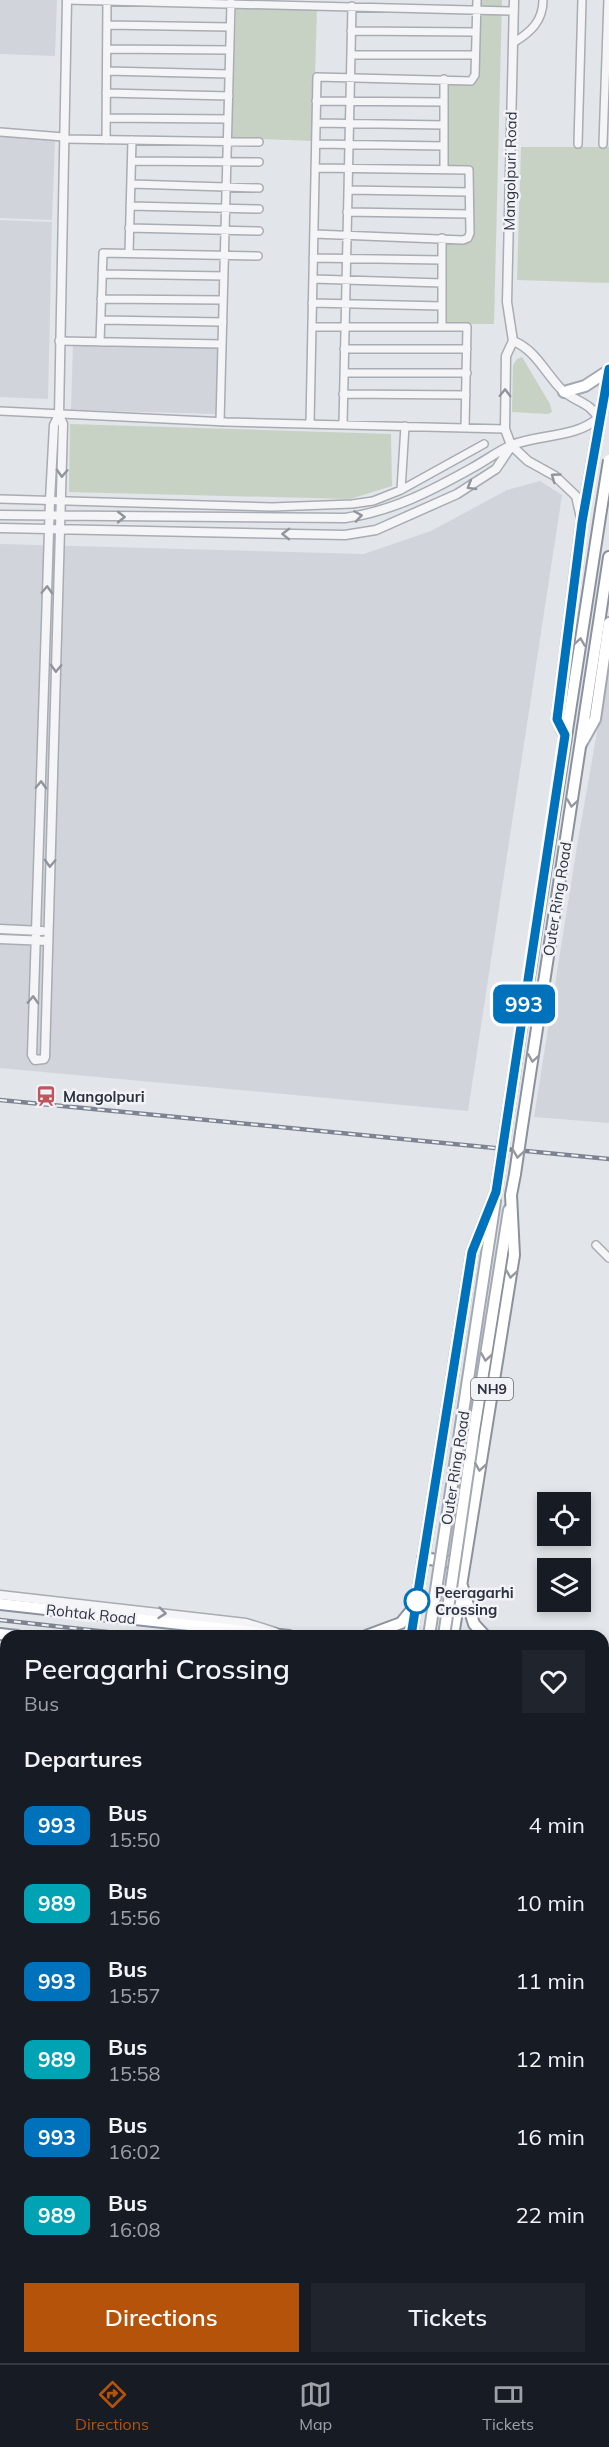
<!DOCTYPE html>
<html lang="en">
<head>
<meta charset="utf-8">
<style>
	:root { --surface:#171b24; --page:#20242c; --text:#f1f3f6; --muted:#9ea1a6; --line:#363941; --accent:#b45309 }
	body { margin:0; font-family:Mulish,sans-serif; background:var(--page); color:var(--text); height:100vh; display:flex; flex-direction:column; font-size:22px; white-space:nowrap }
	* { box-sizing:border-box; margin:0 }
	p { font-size:20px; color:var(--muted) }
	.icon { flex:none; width:33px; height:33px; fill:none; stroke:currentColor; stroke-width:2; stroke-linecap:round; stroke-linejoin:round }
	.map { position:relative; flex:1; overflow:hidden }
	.drawer { position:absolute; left:0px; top:1630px; width:609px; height:734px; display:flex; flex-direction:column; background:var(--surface); border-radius:18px 18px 0 0; box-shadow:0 3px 9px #0003 }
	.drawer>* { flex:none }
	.badge { padding:0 12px; border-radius:9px; font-size:21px; line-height:39px }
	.buttons { position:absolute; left:537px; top:1492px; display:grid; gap:12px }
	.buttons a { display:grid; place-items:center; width:54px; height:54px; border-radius:0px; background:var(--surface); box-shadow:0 3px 9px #0003; font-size:30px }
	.map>.badge { position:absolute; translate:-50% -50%; box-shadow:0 0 0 3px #fff }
	h2 { padding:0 24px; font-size:22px; line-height:54px }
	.round { display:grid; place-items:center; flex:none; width:63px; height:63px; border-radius:0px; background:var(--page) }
	.summary { display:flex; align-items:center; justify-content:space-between; height:102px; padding:0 24px }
	h1 { font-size:28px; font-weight:600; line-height:45px }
	.cta { display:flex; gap:12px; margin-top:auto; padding:12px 24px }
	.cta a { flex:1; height:69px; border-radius:0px; background:var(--accent); color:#fff; font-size:24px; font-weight:600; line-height:69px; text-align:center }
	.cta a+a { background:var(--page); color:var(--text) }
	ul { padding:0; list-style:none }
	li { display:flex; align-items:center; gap:18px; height:78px; padding:0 24px }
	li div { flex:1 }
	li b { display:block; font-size:22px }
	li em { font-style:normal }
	li .badge { min-width:66px; font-weight:700; text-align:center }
	.dock { display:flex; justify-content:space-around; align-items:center; height:84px; border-top:2px solid var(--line); background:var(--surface); font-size:16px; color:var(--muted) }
	.dock a { display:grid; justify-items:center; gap:3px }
	.dock .on { color:var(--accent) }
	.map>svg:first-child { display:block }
	.built { fill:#d1d4db }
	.green { fill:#c7d2c4 }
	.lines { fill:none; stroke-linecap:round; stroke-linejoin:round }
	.minor-casing { stroke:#a8acb3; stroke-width:10 }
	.tertiary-casing { stroke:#a8acb3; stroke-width:11 }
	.primary-casing { stroke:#a3a9b3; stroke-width:14 }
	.trunk-casing { stroke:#8b929e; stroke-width:14 }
	.minor { stroke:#f5f5f8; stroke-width:7 }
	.tertiary { stroke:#f5f5f8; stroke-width:8 }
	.primary { stroke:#fff; stroke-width:10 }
	.trunk { stroke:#fff; stroke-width:10 }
	.rail-casing { stroke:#7d8491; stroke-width:4.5 }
	.rail { stroke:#f2f3f7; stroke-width:2; stroke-dasharray:7; stroke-linecap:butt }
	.primary-bridge-casing { stroke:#a3a9b3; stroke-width:14; stroke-linecap:butt }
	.trunk-bridge-casing { stroke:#8b929e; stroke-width:14; stroke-linecap:butt }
	.primary-bridge { stroke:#fff; stroke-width:10 }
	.trunk-bridge { stroke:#fff; stroke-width:10 }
	.oneway { stroke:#90949c }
	.oneway2 { stroke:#96989f }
	.line-casing { stroke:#fff; stroke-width:14 }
	.line { stroke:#0072bc; stroke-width:9 }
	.stop-dot { fill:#fff; stroke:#0072bc; stroke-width:3 }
	.labels { text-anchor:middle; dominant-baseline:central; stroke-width:5; stroke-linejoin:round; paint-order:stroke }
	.shield { fill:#f2f3f7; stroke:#676c76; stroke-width:1.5 }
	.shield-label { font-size:14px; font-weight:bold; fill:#2c323f }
	.street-label { font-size:15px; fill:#2c323f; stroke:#f2f3f7 }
	.poi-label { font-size:15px; font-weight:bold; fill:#2c323f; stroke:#f2f3f7; text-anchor:start }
	.stop-label { font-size:15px; font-weight:bold; fill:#2c323f; stroke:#f2f3f7; text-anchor:start }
</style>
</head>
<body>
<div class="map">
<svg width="609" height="2363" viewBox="0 0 609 2363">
	<rect width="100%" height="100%" fill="#e2e5e9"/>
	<path class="built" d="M 0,0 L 57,0 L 55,56 L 0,54 Z
		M 0,136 L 55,141 L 52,220 L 0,218 Z
		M 0,220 L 52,222 L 48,399 L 0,397 Z
		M 73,344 L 218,348 L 217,414 L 71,410 Z
		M 540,481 L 562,495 L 468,1111 L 0,1068 L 0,544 L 364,554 L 431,531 L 507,490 Z
		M 609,664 L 609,1123 L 534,1117 L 578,840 Z
		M 603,2231 L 609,2232 L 609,2310 L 603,2356 Z"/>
	<path class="green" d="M 479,0 L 502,0 L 494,324 L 444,324 L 444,241 L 471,241 L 472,167 L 446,167 L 447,82 L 477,81 Z
		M 236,7 L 317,9 L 313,141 L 232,138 Z
		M 521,147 L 609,147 L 609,283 L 517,280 Z
		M 522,357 L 550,404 L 552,412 L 548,414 L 512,412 L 513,365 L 517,359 Z
		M 70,424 L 391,434 L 392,486 L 350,499 L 69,492 Z
		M 603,1738 L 609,1739 L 609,1822 L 603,1821 Z
		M 369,2358 L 590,2358 L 603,2360 L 603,2363 L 368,2363 Z"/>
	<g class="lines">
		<g class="minor-casing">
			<path id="minor" d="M 67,0 L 514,11
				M 107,25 L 230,27
				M 351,31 L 476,32
				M 513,43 C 531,32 543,21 543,0
				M 107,49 L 230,50
				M 351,55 L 475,55
				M 107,71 L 229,74
				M 444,79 L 444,169
				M 106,93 L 229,96
				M 316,101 L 444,102
				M 106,118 L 228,119
				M 316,123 L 444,125
				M 0,132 L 64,137
				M 64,139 L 259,142
				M 106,140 L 107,0
				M 316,144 L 444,146
				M 578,144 L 582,0
				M 603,144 L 608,0
				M 132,161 L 259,162
				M 131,184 L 259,188
				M 348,190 L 469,192
				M 130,206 L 259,209
				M 347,212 L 469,214
				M 129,228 L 259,231
				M 314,234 L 463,240 L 468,238 L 470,233 L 469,170 L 315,168
				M 442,238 L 442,326
				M 129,253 L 132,140
				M 313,258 L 442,260
				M 102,274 L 224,276
				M 313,279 L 442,283
				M 101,299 L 223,300
				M 312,303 L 442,306
				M 101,320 L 223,322
				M 312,327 L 467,327 L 465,428
				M 59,341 L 222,344
				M 100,342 L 103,253 L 258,256
				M 344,349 L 467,349
				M 344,373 L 467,373
				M 343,394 L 466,395
				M 0,411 L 227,422 L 505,429
				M 220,422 L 231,3
				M 310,424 L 317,77 L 471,81 L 475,75 L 477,0
				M 343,425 L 352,6
				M 401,490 L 405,426
				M 0,499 L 272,507 L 352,504 L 373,501 L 401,490 L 484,444
				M 596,1245 L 609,1258
				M 603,1666 L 609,1666
				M 0,1720 L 6,1686
				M 0,1762 L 6,1763
				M 603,1823 L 609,1824
				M 0,1905 L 5,1873
				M 0,1937 L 6,1938
				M 603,1967 L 609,1967
				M 0,1972 L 6,1971
				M 603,1983 L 609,1984
				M 605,2104 L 609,2079
				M 0,2109 L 6,2112
				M 0,2200 L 6,2196
				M 0,2349 L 3,2363
				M 62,2358 L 63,2363
				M 86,2363 L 92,2358
				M 112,2363 L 117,2358
				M 277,2363 L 278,2358
				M 296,2363 L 296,2358"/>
		</g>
		<g class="tertiary-casing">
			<path id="tertiary" d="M 514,0 L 507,302 L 513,341 L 506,356 L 505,429 L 511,445 L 528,461 L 555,476 L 576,496 L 581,518
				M 513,341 C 536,350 545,373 562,390 C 575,402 590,402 598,418
				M 59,415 L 54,425 L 50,500 L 32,1055 L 35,1060 L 44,1059 L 45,1057 L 63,424 L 59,415 L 67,0
				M 0,515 L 345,518 C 393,511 431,491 472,468 C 485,461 498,451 512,445 C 540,434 576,438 598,418
				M 0,528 L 345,535 L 376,530 L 457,494 L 496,469 L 510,448
				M 0,929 L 42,931
				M 0,939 L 47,941
				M 0,1595 L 246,1623 L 275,1632"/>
		</g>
		<g class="primary-casing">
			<path id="primary" d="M 564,392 L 585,386 L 608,371
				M 565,736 L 557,719 L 582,521 L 609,369
				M 581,744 L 595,719 L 609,623
				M 460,1432 L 495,1201
				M 473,1437 L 509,1210
				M 603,1680 L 609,1681
				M 603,1712 L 609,1713
				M 316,2363 L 317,2358
				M 332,2363 L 333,2358
				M 355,2363 L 356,2358"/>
		</g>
		<g class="trunk-casing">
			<path id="trunk" d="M 505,1132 L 601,510
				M 521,1133 L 609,557
				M 423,1558 L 464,1564
				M 462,1586 L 474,1624 L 485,1636
				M 0,1604 L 289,1636
				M 0,1634 L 17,1636
				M 366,1636 L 401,1623 L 415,1606
				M 411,1636 L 472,1252 L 496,1192 L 499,1172
				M 453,1636 L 514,1255 L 511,1195 L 515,1174"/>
		</g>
		<use href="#minor" class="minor"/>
		<use href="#tertiary" class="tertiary"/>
		<use href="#primary" class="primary"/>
		<use href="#trunk" class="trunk"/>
		<g class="rail-casing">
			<path id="rail" d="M 0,1100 L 609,1159
				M 0,1620 L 143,1636
				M 603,1693 L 609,1694"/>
		</g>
		<use href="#rail" class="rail"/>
		<g class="primary-bridge-casing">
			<path id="primary-bridge" d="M 429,1636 L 460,1432
				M 444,1636 L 473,1437"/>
		</g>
		<g class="trunk-bridge-casing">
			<path id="trunk-bridge" d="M 601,510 L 609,460
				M 499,1172 L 505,1132
				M 515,1174 L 521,1133"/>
		</g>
		<use href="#primary-bridge" class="primary-bridge"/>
		<use href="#trunk-bridge" class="trunk-bridge"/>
	</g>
	<defs><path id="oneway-chevron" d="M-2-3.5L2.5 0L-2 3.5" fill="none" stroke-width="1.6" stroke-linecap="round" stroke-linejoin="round" transform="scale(1.5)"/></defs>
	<g class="oneway">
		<use href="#oneway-chevron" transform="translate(505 393) rotate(-89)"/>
		<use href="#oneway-chevron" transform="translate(62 473) rotate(92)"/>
		<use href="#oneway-chevron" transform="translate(555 477) rotate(-144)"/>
		<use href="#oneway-chevron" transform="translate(471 486) rotate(149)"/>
		<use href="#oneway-chevron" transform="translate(358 516) rotate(-9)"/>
		<use href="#oneway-chevron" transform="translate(121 517)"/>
		<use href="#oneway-chevron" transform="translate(286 534) rotate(-179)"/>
		<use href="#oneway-chevron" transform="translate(47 590) rotate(-88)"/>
		<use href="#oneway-chevron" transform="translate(56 668) rotate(92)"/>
		<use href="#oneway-chevron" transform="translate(41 785) rotate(-88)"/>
		<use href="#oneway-chevron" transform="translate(50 863) rotate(92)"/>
		<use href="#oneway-chevron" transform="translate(33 1000) rotate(-88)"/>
		<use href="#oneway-chevron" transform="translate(162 1613) rotate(6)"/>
	</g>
	<g class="oneway2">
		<use href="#oneway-chevron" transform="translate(580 642) rotate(-81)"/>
		<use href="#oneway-chevron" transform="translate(572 803) rotate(99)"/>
		<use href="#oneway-chevron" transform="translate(533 1058) rotate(99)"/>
		<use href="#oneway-chevron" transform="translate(518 1154) rotate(99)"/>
		<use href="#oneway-chevron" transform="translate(511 1274) rotate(99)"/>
		<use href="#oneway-chevron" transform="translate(486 1357) rotate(99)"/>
		<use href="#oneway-chevron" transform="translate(480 1467) rotate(99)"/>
	</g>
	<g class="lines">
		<g class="line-casing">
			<path id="line" d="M 411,1636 L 472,1252 L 496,1192 L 565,735 L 557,719 L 582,522 L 609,369"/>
		</g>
		<use href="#line" class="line"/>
	</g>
	<defs>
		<g id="station-bare" transform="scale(1.62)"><path d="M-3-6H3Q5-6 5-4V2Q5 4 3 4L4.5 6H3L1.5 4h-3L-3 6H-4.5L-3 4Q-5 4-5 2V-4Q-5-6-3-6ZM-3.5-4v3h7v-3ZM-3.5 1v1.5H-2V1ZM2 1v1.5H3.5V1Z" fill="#c05560" stroke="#f2f3f7" stroke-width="2.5" paint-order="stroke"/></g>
	</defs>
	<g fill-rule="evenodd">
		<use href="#station-bare" x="46" y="1096"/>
	</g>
	<circle class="stop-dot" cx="417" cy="1601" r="12"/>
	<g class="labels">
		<rect class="shield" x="471" y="1378" width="42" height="22" rx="4.5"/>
		<g class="shield-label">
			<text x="492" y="1389">NH9</text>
		</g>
		<g class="street-label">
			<text transform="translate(510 171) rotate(-89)">Mangolpuri Road</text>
			<text transform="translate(557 899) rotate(-81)">Outer Ring Road</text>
			<text transform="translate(455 1468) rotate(-81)">Outer Ring Road</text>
			<text transform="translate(91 1614) rotate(6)">Rohtak Road</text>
		</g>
		<g class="poi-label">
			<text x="63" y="1096">Mangolpuri</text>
		</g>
		<g class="stop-label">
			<text x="435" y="1592">Peeragarhi<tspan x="435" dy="17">Crossing</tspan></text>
		</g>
	</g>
</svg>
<div class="buttons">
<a><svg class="icon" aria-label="locate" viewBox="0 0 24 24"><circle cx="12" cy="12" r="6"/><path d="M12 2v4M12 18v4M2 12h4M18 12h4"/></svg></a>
<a><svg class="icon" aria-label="layers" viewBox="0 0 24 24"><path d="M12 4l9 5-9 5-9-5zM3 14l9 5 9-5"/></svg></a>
</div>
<b class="badge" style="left:524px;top:1004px;background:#0072bc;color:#fff">993</b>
<section class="drawer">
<div class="summary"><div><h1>Peeragarhi Crossing</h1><p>Bus</p></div><a class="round"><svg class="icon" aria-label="heart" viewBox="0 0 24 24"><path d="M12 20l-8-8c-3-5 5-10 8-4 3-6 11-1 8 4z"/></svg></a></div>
<h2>Departures</h2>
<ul>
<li><span class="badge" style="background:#0072bc;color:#fff">993</span><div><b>Bus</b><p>15:50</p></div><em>4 min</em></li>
<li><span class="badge" style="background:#00a3b4;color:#fff">989</span><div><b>Bus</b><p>15:56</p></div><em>10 min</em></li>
<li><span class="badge" style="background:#0072bc;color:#fff">993</span><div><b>Bus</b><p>15:57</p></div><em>11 min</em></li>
<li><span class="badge" style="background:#00a3b4;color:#fff">989</span><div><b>Bus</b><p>15:58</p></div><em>12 min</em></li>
<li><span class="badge" style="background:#0072bc;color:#fff">993</span><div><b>Bus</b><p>16:02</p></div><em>16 min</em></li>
<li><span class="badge" style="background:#00a3b4;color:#fff">989</span><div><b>Bus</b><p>16:08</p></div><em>22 min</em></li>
</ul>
<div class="cta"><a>Directions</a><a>Tickets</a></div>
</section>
</div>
<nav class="dock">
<a class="on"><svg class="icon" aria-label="directions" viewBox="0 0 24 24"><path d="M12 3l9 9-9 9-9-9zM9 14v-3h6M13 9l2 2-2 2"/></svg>Directions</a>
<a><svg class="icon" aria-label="map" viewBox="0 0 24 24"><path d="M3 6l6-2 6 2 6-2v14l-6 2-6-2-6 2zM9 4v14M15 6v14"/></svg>Map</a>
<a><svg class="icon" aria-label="tickets" viewBox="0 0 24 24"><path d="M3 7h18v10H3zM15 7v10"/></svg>Tickets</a>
</nav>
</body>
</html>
